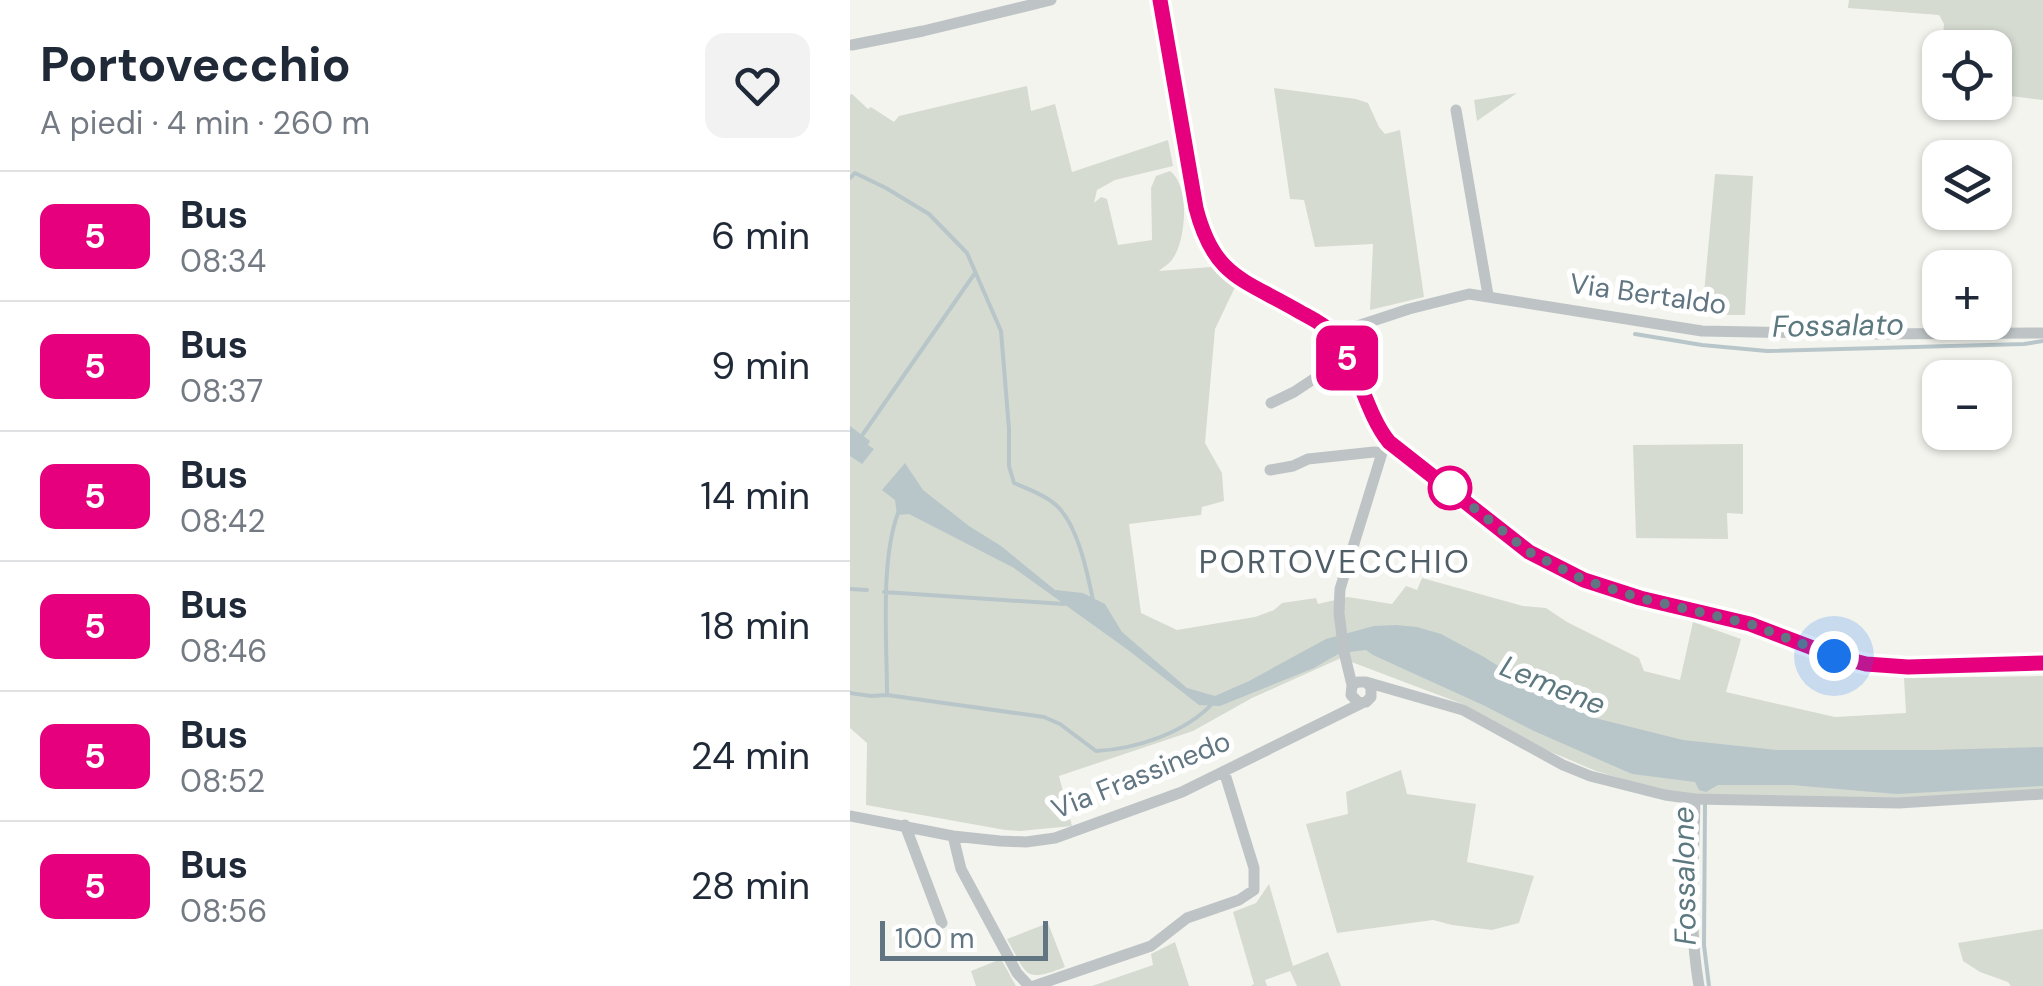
<!DOCTYPE html>
<html lang="it">
<head>
<meta charset="utf-8">
<style>
	:root { --surface:#fff; --page:#f2f2f3; --text:#1f2937; --muted:#747a83; --line:#e0e1e3 }
	body { margin:0; font-family:"DM Sans",sans-serif; background:var(--page); color:var(--text); height:100vh; display:flex; flex-direction:column; font-size:38px; white-space:nowrap }
	* { box-sizing:border-box; margin:0 }
	p { font-size:32px; color:var(--muted) }
	.icon { flex:none; width:55px; height:55px; fill:none; stroke:currentColor; stroke-width:2; stroke-linecap:round; stroke-linejoin:round }
	.map { position:relative; flex:1; overflow:hidden }
	.side { display:flex; flex-direction:column; background:var(--surface); width:850px }
	.side>* { flex:none }
	.badge { padding:0 20px; border-radius:15px; font-size:35px; line-height:65px }
	.buttons { position:absolute; left:1072px; top:30px; display:grid; gap:20px }
	.buttons a { display:grid; place-items:center; width:90px; height:90px; border-radius:20px; background:var(--surface); box-shadow:0 2px 8px #0004; font-size:50px }
	.scale { position:absolute; left:30px; bottom:25px; width:168px; box-sizing:border-box; padding-left:10px; border:5px solid #617682; border-top:0; font-size:28px; line-height:35px; white-space:nowrap; color:#617682; -webkit-text-stroke:8px #fff; paint-order:stroke }
	.you { position:absolute; width:50px; height:50px; margin:-25px; border:8px solid #fff; border-radius:50%; background:#1a73e8; box-shadow:0 0 0 15px #1a73e833 }
	.map>.badge { position:absolute; translate:-50% -50%; box-shadow:0 0 0 5px #fff }
	.round { display:grid; place-items:center; flex:none; width:105px; height:105px; border-radius:20px; background:var(--page) }
	.overview { display:flex; align-items:center; justify-content:space-between; height:170px; padding:0 40px }
	h1 { font-size:48px; font-weight:700; line-height:75px }
	ul { padding:0; list-style:none }
	li { display:flex; align-items:center; gap:30px; height:130px; padding:0 40px; border-top:2px solid var(--line) }
	li div { flex:1 }
	li b { display:block; font-size:38px }
	li em { font-style:normal }
	li .badge { min-width:110px; font-weight:700; text-align:center }
	main { display:flex; flex:1; min-height:0 }
	.map>svg:first-child { display:block }
	.green { fill:#d5dbd0 }
	.water { fill:#b8c6ca }
	.lines { fill:none; stroke-linecap:round; stroke-linejoin:round }
	.stream { stroke:#b8c6ca; stroke-width:4 }
	.minor { stroke:#bec4c6; stroke-width:11 }
	.line-casing { stroke:#fff; stroke-width:22 }
	.line { stroke:#e6007e; stroke-width:15 }
	.walk { stroke:#617682; stroke-width:10; stroke-dasharray:0 18 }
	.stop-dot { fill:#fff; stroke:#e6007e; stroke-width:5 }
	.labels { text-anchor:middle; dominant-baseline:central; stroke-width:10; stroke-linejoin:round; paint-order:stroke }
	.street-label { font-size:28px; fill:#617682; stroke:#fff }
	.water-label { font-size:30px; font-style:italic; fill:#5d7980; stroke:#fff }
	.quarter-label { font-size:32px; letter-spacing:2.5px; fill:#505e67; stroke:#fff }
</style>
</head>
<body>
<main>
<section class="side">
<div class="overview"><div><h1>Portovecchio</h1><p>A piedi · 4 min · 260 m</p></div><a class="round"><svg class="icon" aria-label="heart" viewBox="0 0 24 24"><path d="M12 20l-8-8c-3-5 5-10 8-4 3-6 11-1 8 4z"/></svg></a></div>
<ul>
<li><span class="badge" style="background:#e6007e;color:#fff">5</span><div><b>Bus</b><p>08:34</p></div><em>6 min</em></li>
<li><span class="badge" style="background:#e6007e;color:#fff">5</span><div><b>Bus</b><p>08:37</p></div><em>9 min</em></li>
<li><span class="badge" style="background:#e6007e;color:#fff">5</span><div><b>Bus</b><p>08:42</p></div><em>14 min</em></li>
<li><span class="badge" style="background:#e6007e;color:#fff">5</span><div><b>Bus</b><p>08:46</p></div><em>18 min</em></li>
<li><span class="badge" style="background:#e6007e;color:#fff">5</span><div><b>Bus</b><p>08:52</p></div><em>24 min</em></li>
<li><span class="badge" style="background:#e6007e;color:#fff">5</span><div><b>Bus</b><p>08:56</p></div><em>28 min</em></li>
</ul>
</section>
<div class="map">
<svg width="1193" height="986" viewBox="0 0 1193 986">
	<rect width="100%" height="100%" fill="#f4f4ef"/>
	<path class="green" d="M 999,0 L 1193,0 L 1193,100 L 1145,94 L 1145,48 L 1092,47 L 1094,24 L 1089,15 L 998,8 Z
		M 177,86 L 181,111 L 205,104 L 222,172 L 318,140 L 323,166 L 265,180 L 247,190 L 244,203 L 251,197 L 257,199 L 268,245 L 302,240 L 301,188 L 306,176 L 320,171 C 341,186 336,244 321,261 C 318,265 313,267 309,271 L 361,267 L 386,285 L 365,329 L 355,443 L 372,473 L 374,501 L 352,507 L 351,515 L 279,524 L 291,613 L 327,630 L 405,617 L 424,610 L 432,603 L 466,598 L 468,604 L 498,597 L 542,604 L 556,586 L 567,590 L 572,578 L 673,606 L 696,608 L 717,622 L 789,658 L 794,671 L 830,680 L 843,622 L 891,639 L 876,692 L 985,717 L 1056,713 L 1054,678 L 1193,676 L 1193,792 L 1029,800 L 849,795 L 805,789 L 746,771 L 680,743 L 615,705 L 491,658 L 402,698 L 343,731 L 209,776 L 222,826 L 170,831 L 155,830 L 16,805 L 17,743 L 0,728 L 0,95 L 2,94 L 18,109 L 21,107 L 44,122 L 49,116 Z
		M 424,88 L 506,99 L 518,103 L 529,127 L 535,134 L 550,130 L 574,297 L 520,310 L 523,244 L 465,247 L 454,200 L 440,199 Z
		M 667,93 L 627,121 L 624,100 Z
		M 865,174 L 903,176 L 895,315 L 852,315 Z
		M 893,444 L 893,514 L 877,513 L 878,539 L 786,538 L 783,445 Z
		M 551,770 L 557,794 L 626,804 L 617,862 L 684,876 L 669,923 L 642,930 L 602,925 L 583,920 L 487,933 L 456,824 L 498,814 L 496,792 Z
		M 419,884 L 443,966 L 478,952 L 491,986 L 447,986 L 440,971 L 415,980 L 417,986 L 401,986 L 404,984 L 383,912 L 406,903 Z
		M 198,923 L 215,967 C 173,984 177,974 157,939 Z
		M 1193,929 L 1193,986 L 1161,986 L 1158,982 L 1130,972 L 1113,961 L 1108,943 Z
		M 325,942 L 339,986 L 242,986 L 303,965 L 301,954 Z
		M 151,959 L 166,986 L 126,986 L 121,971 Z"/>
	<path class="water" d="M 0,426 L 20,441 L 18,445 L 24,449 L 12,464 L 0,456 Z
		M 55,463 L 73,490 L 119,526 L 151,546 L 205,590 L 233,593 L 255,604 L 272,632 L 337,688 L 365,696 L 399,681 L 476,639 L 524,626 L 546,625 L 567,627 L 591,634 L 634,657 L 694,695 L 745,718 L 833,740 L 927,750 L 1084,750 L 1193,747 L 1193,786 L 1047,794 L 941,785 L 868,785 L 856,792 L 849,790 L 845,782 L 782,774 L 684,731 L 635,706 L 523,655 L 516,650 L 490,653 L 464,668 L 370,706 L 349,705 L 278,650 L 164,568 L 59,514 L 47,515 L 45,500 L 32,490 Z"/>
	<g class="lines">
		<path class="stream" d="M 0,178 L 5,173 L 36,188 L 79,214 L 117,253 L 151,331 L 159,429 L 159,466 L 164,483 C 178,489 195,495 206,505 C 228,525 237,572 243,600
			M 785,334 L 852,345 L 917,351 L 1174,344 L 1193,341
			M 11,437 L 125,273
			M 0,589 L 17,590
			M 34,592 L 214,604
			M 0,693 L 21,696 L 37,695 C 37,642 30,561 48,513
			M 37,695 L 194,717 L 210,724 L 246,751 C 286,749 335,733 363,703
			M 855,801 L 854,945 L 859,986"/>
		<path class="minor" d="M 310,0 L 346,209 C 364,277 394,279 450,312 C 461,318 473,324 482,333 C 509,362 514,411 539,442 L 679,552 L 734,579 L 790,597 L 900,624 L 983,656 L 1017,664 L 1058,667 L 1193,663
			M 2,45 L 73,31 L 201,0
			M 606,110 L 638,295
			M 483,334 L 559,309 L 619,294 L 852,331 L 1020,334 L 1193,333
			M 421,403 L 444,392 L 497,357
			M 420,470 L 443,466 L 458,459 L 524,452 L 532,453
			M 516,682 L 613,710 L 713,765 L 740,776 L 815,795 L 845,799 L 1049,803 L 1193,794
			M 502,685 L 508,682 L 516,682 L 521,687 L 521,697 L 516,702 L 509,703 L 501,695 L 502,685 L 494,652 L 489,613 L 490,589 L 532,453 L 539,442
			M 845,799 C 844,862 838,925 849,986
			M 0,816 L 103,836 L 150,841 L 176,842 L 205,838 L 332,792 L 512,703
			M 55,825 L 92,923
			M 103,836 L 111,869 L 167,973 L 179,986
			M 184,986 L 301,946 L 337,918 L 389,900 L 404,890 L 404,868 L 374,771"/>
	</g>
	<g class="lines">
		<g class="line-casing">
			<path id="line" d="M 310,0 L 346,208 C 364,278 394,279 450,312 C 461,318 474,324 482,333 C 508,361 514,411 539,442 L 679,552 L 734,580 L 790,598 L 900,624 L 984,656 L 1016,664 L 1058,667 L 1193,663"/>
		</g>
		<use href="#line" class="line"/>
		<path class="walk" d="M 600,488 L 598,487 L 679,552 L 734,580 L 790,598 L 900,624 L 984,656"/>
	</g>
	<circle class="stop-dot" cx="600" cy="488" r="20"/>
	<g class="labels">
		<g class="street-label">
			<text transform="translate(798 294) rotate(8)">Via Bertaldo</text>
			<text transform="translate(291 775) rotate(-22)">Via Frassinedo</text>
		</g>
		<g class="water-label">
			<text transform="translate(988 325) rotate(-1)">Fossalato</text>
			<text transform="translate(703 685) rotate(22)">Lemene</text>
			<text transform="translate(834 876) rotate(-91)">Fossalone</text>
		</g>
		<g class="quarter-label">
			<text x="485" y="562">PORTOVECCHIO</text>
		</g>
	</g>
</svg>
<div class="buttons">
<a><svg class="icon" aria-label="locate" viewBox="0 0 24 24"><circle cx="12" cy="12" r="6"/><path d="M12 2v4M12 18v4M2 12h4M18 12h4"/></svg></a>
<a><svg class="icon" aria-label="layers" viewBox="0 0 24 24"><path d="M12 4l9 5-9 5-9-5zM3 14l9 5 9-5"/></svg></a>
<a>+</a>
<a>−</a>
</div>
<div class="scale">100 m</div>
<div class="you" style="left:984px;top:656px"></div>
<b class="badge" style="left:497px;top:358px;background:#e6007e;color:#fff">5</b>
</div>
</main>
</body>
</html>
